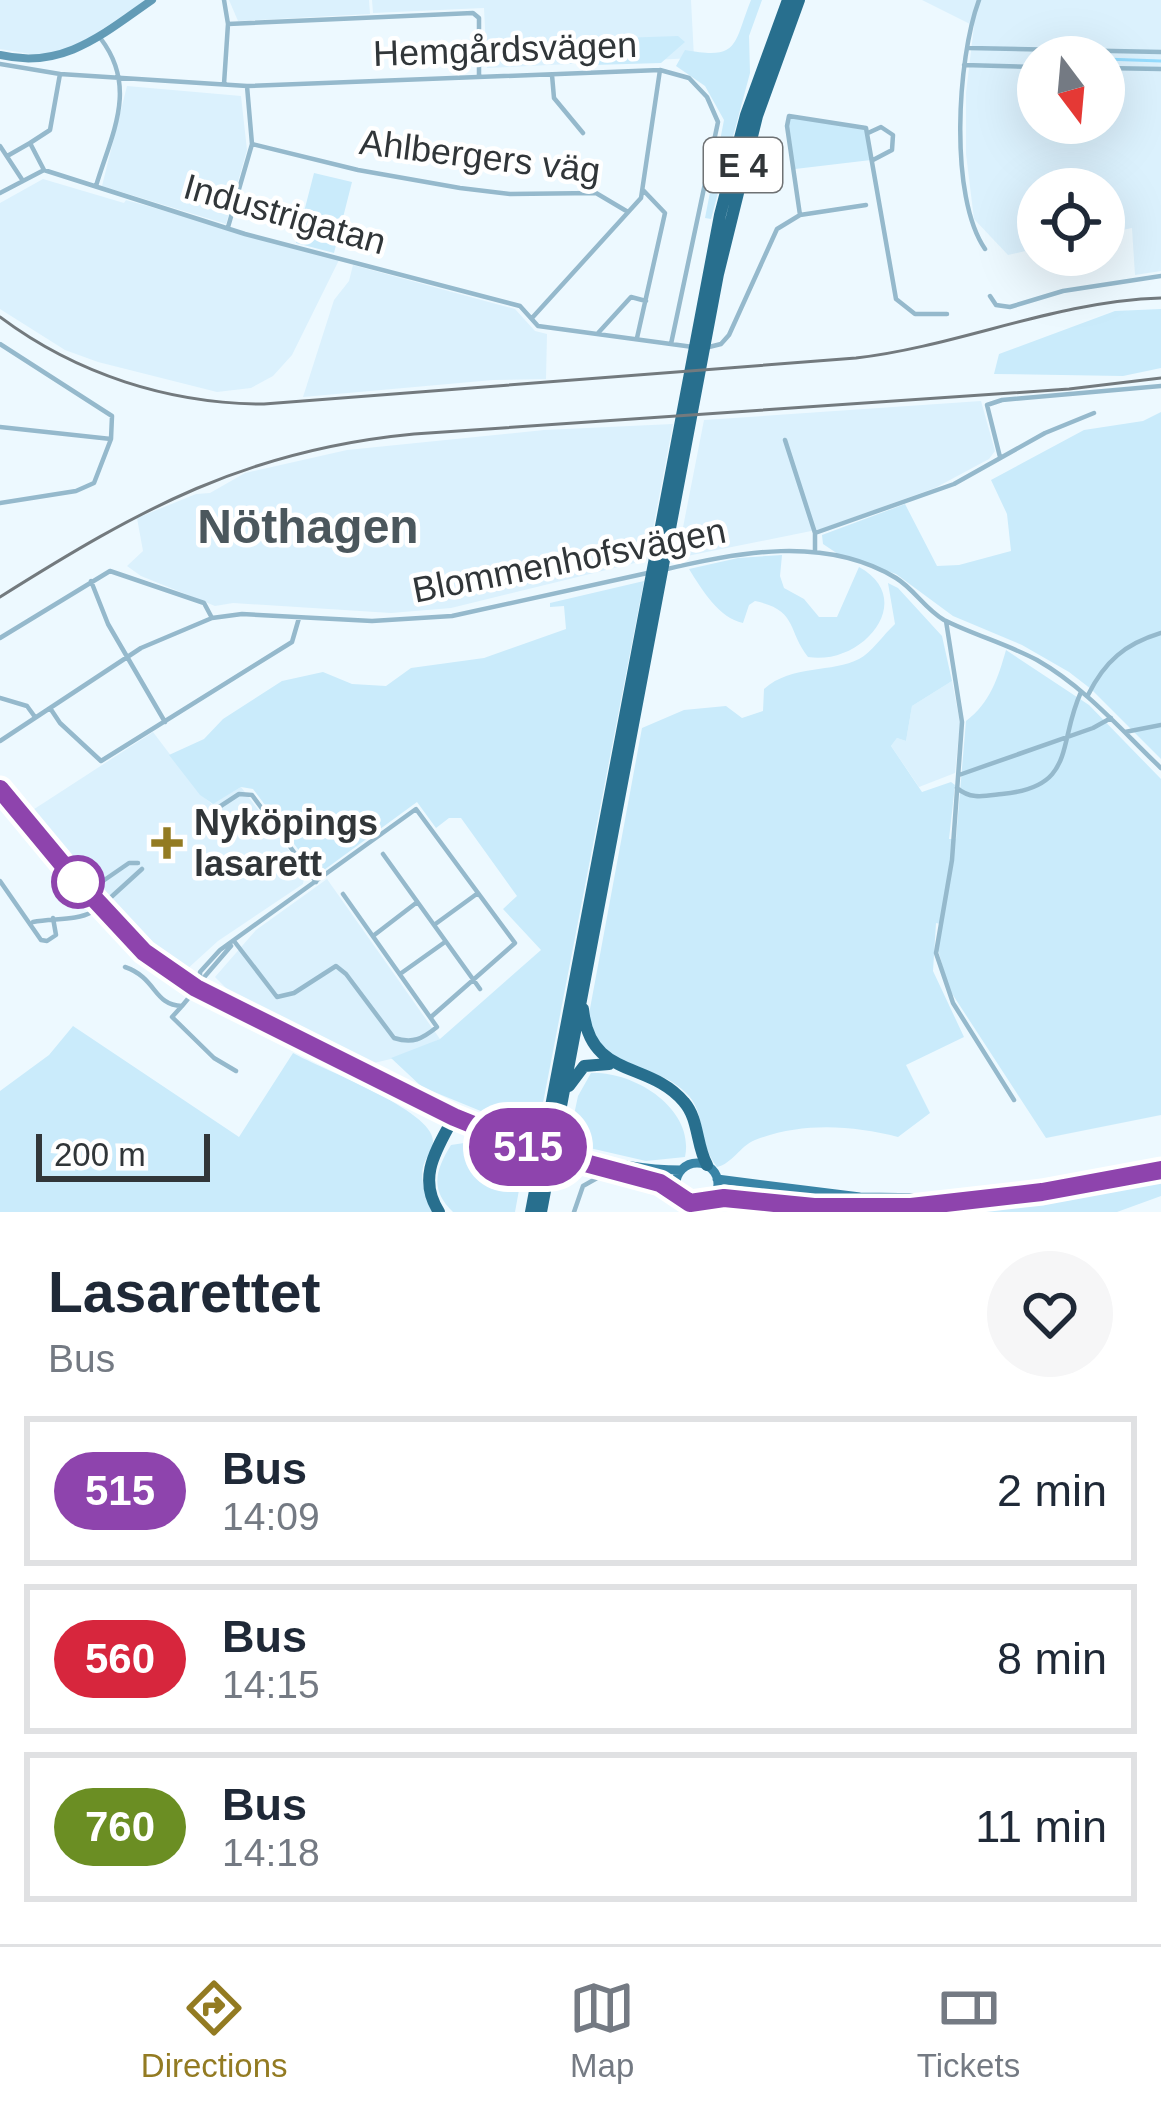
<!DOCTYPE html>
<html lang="en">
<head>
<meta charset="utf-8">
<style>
	:root { --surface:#fff; --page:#f6f6f7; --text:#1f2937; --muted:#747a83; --line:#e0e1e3; --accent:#937b22 }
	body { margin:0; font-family:Arial,sans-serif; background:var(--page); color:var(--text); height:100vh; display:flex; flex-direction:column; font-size:45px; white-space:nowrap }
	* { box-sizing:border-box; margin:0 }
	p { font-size:39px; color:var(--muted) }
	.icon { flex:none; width:66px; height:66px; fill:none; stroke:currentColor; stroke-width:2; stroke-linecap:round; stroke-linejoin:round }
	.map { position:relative; height:1212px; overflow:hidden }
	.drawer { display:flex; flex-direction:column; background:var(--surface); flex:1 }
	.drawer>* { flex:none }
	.badge { padding:0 24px; border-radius:39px; font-size:42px; line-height:78px }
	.needle { width:78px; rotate:164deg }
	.buttons { position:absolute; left:1017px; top:36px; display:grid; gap:24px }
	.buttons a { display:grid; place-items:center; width:108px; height:108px; border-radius:50%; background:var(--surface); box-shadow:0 12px 48px #0002; font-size:60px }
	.scale { position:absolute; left:36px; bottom:30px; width:174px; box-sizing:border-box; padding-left:12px; border:6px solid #313639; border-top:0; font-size:33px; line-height:42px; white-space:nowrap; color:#313639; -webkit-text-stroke:9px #fff; paint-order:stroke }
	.map>.badge { position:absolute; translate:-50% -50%; box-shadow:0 0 0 6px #fff }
	.round { display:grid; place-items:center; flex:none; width:126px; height:126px; border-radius:63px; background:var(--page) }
	.head { display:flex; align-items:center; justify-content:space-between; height:204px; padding:0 48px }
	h1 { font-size:57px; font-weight:600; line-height:90px }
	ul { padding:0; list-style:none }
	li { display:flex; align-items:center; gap:36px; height:150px; margin:0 24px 18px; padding:0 24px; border:6px solid var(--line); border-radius:0px }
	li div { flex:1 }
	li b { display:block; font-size:45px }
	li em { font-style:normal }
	li .badge { min-width:132px; font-weight:700; text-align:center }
	.tabs { display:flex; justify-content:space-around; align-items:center; height:168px; border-top:3px solid var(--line); background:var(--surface); font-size:33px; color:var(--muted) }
	.tabs a { display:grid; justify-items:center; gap:6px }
	.tabs .active { color:var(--accent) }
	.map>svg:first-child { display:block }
	.built { fill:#dbf1fd; fill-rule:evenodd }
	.green { fill:#caebfb }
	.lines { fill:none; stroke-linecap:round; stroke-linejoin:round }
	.stream { stroke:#95dbfd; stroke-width:3 }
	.street { stroke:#95b9cc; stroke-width:4.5 }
	.secondary { stroke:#629bb6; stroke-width:8 }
	.primary { stroke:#3984a6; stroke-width:9 }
	.highway { stroke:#286f8e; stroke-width:12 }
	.rail { stroke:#737a7e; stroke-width:3 }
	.line-casing { stroke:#fff; stroke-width:27 }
	.line { stroke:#8e44ad; stroke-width:18 }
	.poi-dot { fill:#937b22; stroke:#fff; stroke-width:4.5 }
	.stop-dot { fill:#fff; stroke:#8e44ad; stroke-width:6 }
	.labels { text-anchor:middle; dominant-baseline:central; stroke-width:9; stroke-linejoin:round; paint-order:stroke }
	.shield { fill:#fff; stroke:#6f7274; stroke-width:3 }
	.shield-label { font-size:33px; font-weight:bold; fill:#313639 }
	.street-label { font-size:36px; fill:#313639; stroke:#fff }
	.poi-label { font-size:36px; font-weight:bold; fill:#313639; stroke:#fff; text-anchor:start }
	.district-label { font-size:48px; font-weight:bold; fill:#4b575d; stroke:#fff }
</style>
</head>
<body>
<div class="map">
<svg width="1161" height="1212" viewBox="0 0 1161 1212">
	<rect width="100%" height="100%" fill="#edf9ff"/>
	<path class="built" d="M 0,0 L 146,0 L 73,49 L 48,57 L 0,49 Z
		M 229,0 L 369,0 L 370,14 L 238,21 Z
		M 372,0 L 691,0 L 694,58 L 487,68 L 484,8 L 373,13 Z
		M 922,0 L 1161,0 L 1161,271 L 1135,275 L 1132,228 L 1104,234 L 1104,189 L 1038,189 L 1038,248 L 1008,255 L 974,219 L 966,154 L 966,93 L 974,26 ZM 1038,57 L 1104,57 L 1104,123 L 1038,123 Z
		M 127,86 L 241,96 L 247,150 L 226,224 L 102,186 Z
		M 43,179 L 124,203 L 126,200 L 339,260 L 292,355 L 273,376 L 251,388 L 217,392 L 98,362 L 65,350 L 0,309 L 0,203 Z
		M 353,265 L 515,309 L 535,331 L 547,334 L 546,379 L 493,380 L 303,397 L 334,300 L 349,281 Z
		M 981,401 L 995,451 L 989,459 L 935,488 L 821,529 L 677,558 L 704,420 Z
		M 673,424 L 647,560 L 451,608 L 391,613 L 233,603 L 215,606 L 141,576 L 127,566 L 143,551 L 137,518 L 196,494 L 210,493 L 245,473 L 347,450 L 544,430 Z
		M 952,681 L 960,723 L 955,773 L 919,787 L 891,746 L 897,738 L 906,741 L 912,706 Z
		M 153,732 L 200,794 L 212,804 L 241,787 L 305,872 L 303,884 L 218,941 L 185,971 L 127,929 L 25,815 Z
		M 327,879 L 440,1039 L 403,1056 L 370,1064 L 229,991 L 215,977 L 256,930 Z"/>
	<path class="green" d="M 751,0 L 762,0 L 749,36 L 750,73 L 711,219 L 705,218 L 724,120 L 705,86 L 676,66 L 685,50 C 740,60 733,45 751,0 Z
		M 678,36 L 685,42 L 661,63 L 593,65 L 592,39 Z
		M 791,117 L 861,128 L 866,131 L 871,160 L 795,169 L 788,127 Z
		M 314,173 L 352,182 L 334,253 L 296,243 Z
		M 1161,309 L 1161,368 L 1123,376 L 994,374 L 999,354 L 1115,311 Z
		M 1161,412 L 1161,759 L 1091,689 L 1069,672 L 1022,645 L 953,616 L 896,574 L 838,554 L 823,544 L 822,535 L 905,504 L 937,566 L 959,565 L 1011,551 L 1007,514 L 991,480 L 1084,430 L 1143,421 Z
		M 782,555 L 780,576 L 784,588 L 804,599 L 819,617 L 837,617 L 859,567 C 918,599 863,666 808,657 C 787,630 798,610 755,601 L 749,605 L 743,623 C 719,618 702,590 689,569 L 738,558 Z
		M 644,581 L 537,1134 L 422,1087 L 391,1058 L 440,1039 L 541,950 L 503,909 L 517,896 L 461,818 L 449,818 L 436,828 L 417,802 L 324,870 L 312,868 L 253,789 L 241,787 L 213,804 L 200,795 L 169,755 L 204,739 L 223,719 L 282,681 L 323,672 L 352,684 L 386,686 L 411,668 L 484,658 L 566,629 L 564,606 L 550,607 L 550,603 Z
		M 888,583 L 898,588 L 942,636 L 952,681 L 912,706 L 906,741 L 897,738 L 891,746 L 922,792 L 951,782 L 955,785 L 949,839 L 956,839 L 966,721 C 990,703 998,678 1006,650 L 1089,705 L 1161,779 L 1161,1115 L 1046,1138 L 949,989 L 938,950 L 941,924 L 936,923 L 933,971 L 964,1037 L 906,1065 L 930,1113 L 898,1137 C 852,1125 801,1122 755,1140 C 740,1146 732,1164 717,1167 C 697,1140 706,1116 689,1096 C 653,1056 604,1082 589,1014 L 642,728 L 684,710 L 726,706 L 742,718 L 763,711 L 764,689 C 792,664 833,673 859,659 C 871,653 884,634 895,624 Z
		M 73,1026 L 239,1137 L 293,1053 C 321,1069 433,1110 433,1141 C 433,1151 425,1158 423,1167 C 420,1182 426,1199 434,1212 L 0,1212 L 0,1091 L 49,1055 Z
		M 591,1073 C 635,1071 695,1109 685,1157 L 646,1161 L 568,1143 L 578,1096 Z
		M 464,1143 L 523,1168 L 515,1212 L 453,1212 C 430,1190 435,1171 451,1145 Z
		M 1161,1180 L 1161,1196 L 1117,1212 L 977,1212 Z"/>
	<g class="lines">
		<path class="stream" d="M 1104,59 L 1161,61"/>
		<path class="street" d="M 979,0 C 957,59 949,197 985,249
			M 228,24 L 473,13 L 479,18 L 479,77
			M 969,48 L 1161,52
			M 0,64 L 60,74 L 247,86 L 660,70 L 689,78 L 707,97 L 718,122 L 671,344
			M 964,65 L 1038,67
			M 1104,68 L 1161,69
			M 552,75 L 554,98 L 583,133
			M 224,84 L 228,24 L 224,0
			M 868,133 L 881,127 L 893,135 L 892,150 L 873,160
			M 252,144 L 358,170 L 460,188 L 510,194 L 596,193 L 628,212
			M 0,146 L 23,181
			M 9,155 L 30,143
			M 44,170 L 30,143 L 50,130 L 60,74
			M 96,186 C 112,133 138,88 101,39
			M 0,193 L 44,170 L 245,234 L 520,306 L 538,326 L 693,347
			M 800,215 L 787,126 L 789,116 L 866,128 L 896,299 L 915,314 L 947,314
			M 228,227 L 252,144 L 247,86
			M 990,296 L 996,305 L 1010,307 L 1063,291 L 1161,276
			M 532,318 L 641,198 L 660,70
			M 599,332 L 631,297 L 646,301
			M 637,338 L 665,213 L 643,190
			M 0,344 L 112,416 L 111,439 L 94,483 L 76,491 L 0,503
			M 705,348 L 721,344 L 729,335 L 777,229 L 800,215 L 866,205
			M 0,427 L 111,439
			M 785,440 L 815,533
			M 1000,457 L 987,405 L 1002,400 L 1161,386
			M 815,552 L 815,533 L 954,484 L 1045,433 L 1094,413
			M 663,570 C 738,552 825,535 896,578 C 914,589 925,609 944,620 C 974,635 1007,644 1037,660 C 1086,688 1121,730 1161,768
			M 91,581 L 108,624 L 165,722
			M 946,621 L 962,722 L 952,860 L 936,953 L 953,1003 L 1014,1100
			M 0,638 L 110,571 L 204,603 L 212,618
			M 1088,695 C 1105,661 1125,644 1161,633
			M 0,698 L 27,706 L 35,717
			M 50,708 L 60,723 L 101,761 L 292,642 L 299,618
			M 1125,732 L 1161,725
			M 0,741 L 141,648 L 212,618 L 242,614 L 372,621 L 452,616 L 652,572
			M 959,775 L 1093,728 L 1111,718
			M 957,788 C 971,800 985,796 1002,794 C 1077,787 1057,744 1081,692
			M 210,813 L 239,794 L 252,795 L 316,882
			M 383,854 L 480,989
			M 0,881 L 41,940 L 47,941 L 56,935 L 53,918
			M 87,892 L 129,863 L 138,863
			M 109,899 L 142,869
			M 33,922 C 52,918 76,921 92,912
			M 434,925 L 478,893
			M 373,936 L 416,903
			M 234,941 L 277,997 L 294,993 L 336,966 L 346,974 L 394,1038 C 413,1044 422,1039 437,1027 L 343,894
			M 125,967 C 157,978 153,1005 182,1006 L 196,989
			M 400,974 L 445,942
			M 200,979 L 200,972 L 220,950 L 416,809 L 515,943 L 431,1017
			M 200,982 L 231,946
			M 182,1006 L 172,1017 L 214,1058 L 236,1071
			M 574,1212 L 583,1186 L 606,1173"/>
		<path class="secondary" d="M 0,55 C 63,70 103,34 152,0
			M 0,797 L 144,952 L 182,979 L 313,1049 L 453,1117
			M 170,965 L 283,1028 L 457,1111"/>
		<path class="primary" d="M 457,1111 C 525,1139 606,1170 681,1170
			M 454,1117 L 533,1149 L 660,1183 L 679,1194
			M676 1184a21 21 0 1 1 42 0a21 21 0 1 1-42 0Z
			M 717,1179 L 860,1197 L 939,1198 L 1022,1189
			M 711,1198 C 776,1199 840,1211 905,1207 C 991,1203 1076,1185 1161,1170"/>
		<path class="highway" d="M 583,1009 C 590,1080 649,1060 684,1102 C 699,1119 696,1145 707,1165
			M 569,1086 L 584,1066 L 609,1064
			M 439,1212 C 415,1175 440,1145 457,1111
			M 531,1212 L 720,215 L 746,115 L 788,0
			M 541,1212 L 718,274 L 757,116 L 799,0"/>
		<path class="rail" d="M 0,317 C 76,374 169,404 264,404 L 856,358 C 959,346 1056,301 1161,298
			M 0,597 C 140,509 246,450 414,434 L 1069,389 L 1161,378"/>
	</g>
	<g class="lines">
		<g class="line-casing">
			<path id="line" d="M 0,789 L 64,866 L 144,952 L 196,988 L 454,1117 L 533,1149 L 660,1183 L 690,1203 L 724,1198 L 814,1207 L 911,1207 L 1042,1192 L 1161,1170"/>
		</g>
		<use href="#line" class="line"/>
	</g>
	<path class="poi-dot" d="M161 825h12v12h12v12h-12v12h-12v-12h-12v-12h12z"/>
	<circle class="stop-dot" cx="78" cy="882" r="24"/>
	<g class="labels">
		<rect class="shield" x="704" y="138" width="78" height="54" rx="9"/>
		<g class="shield-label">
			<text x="743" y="165">E 4</text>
		</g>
		<g class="street-label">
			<text transform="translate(505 49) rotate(-2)">Hemgårdsvägen</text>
			<text transform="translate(480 156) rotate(7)">Ahlbergers väg</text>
			<text transform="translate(285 214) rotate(16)">Industrigatan</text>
			<text transform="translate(569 560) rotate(-11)">Blommenhofsvägen</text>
		</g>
		<g class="poi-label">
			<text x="194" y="822">Nyköpings<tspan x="194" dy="41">lasarett</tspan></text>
		</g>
		<g class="district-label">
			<text x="308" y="526">Nöthagen</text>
		</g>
	</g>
</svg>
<div class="buttons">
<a><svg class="needle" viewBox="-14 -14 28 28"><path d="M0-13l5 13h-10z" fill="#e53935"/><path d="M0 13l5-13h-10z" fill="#747a83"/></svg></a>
<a><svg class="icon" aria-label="locate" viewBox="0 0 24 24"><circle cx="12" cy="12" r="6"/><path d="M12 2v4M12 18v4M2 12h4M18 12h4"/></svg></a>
</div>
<div class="scale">200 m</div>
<b class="badge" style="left:528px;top:1147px;background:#8e44ad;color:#fff">515</b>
</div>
<section class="drawer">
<div class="head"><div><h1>Lasarettet</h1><p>Bus</p></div><a class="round"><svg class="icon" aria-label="heart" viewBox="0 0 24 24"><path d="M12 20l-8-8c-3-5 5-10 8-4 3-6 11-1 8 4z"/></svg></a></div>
<ul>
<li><span class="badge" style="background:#8e44ad;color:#fff">515</span><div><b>Bus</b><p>14:09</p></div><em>2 min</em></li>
<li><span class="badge" style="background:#d7263d;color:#fff">560</span><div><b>Bus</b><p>14:15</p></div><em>8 min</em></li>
<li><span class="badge" style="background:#6b8e23;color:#fff">760</span><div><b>Bus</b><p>14:18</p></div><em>11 min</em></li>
</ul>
</section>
<nav class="tabs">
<a class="active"><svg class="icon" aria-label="directions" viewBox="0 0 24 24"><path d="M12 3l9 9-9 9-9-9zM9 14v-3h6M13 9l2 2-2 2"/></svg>Directions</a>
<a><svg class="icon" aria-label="map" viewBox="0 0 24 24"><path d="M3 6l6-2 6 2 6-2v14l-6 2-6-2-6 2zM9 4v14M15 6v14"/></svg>Map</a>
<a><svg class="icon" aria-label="tickets" viewBox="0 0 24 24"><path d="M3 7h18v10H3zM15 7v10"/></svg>Tickets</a>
</nav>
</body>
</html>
